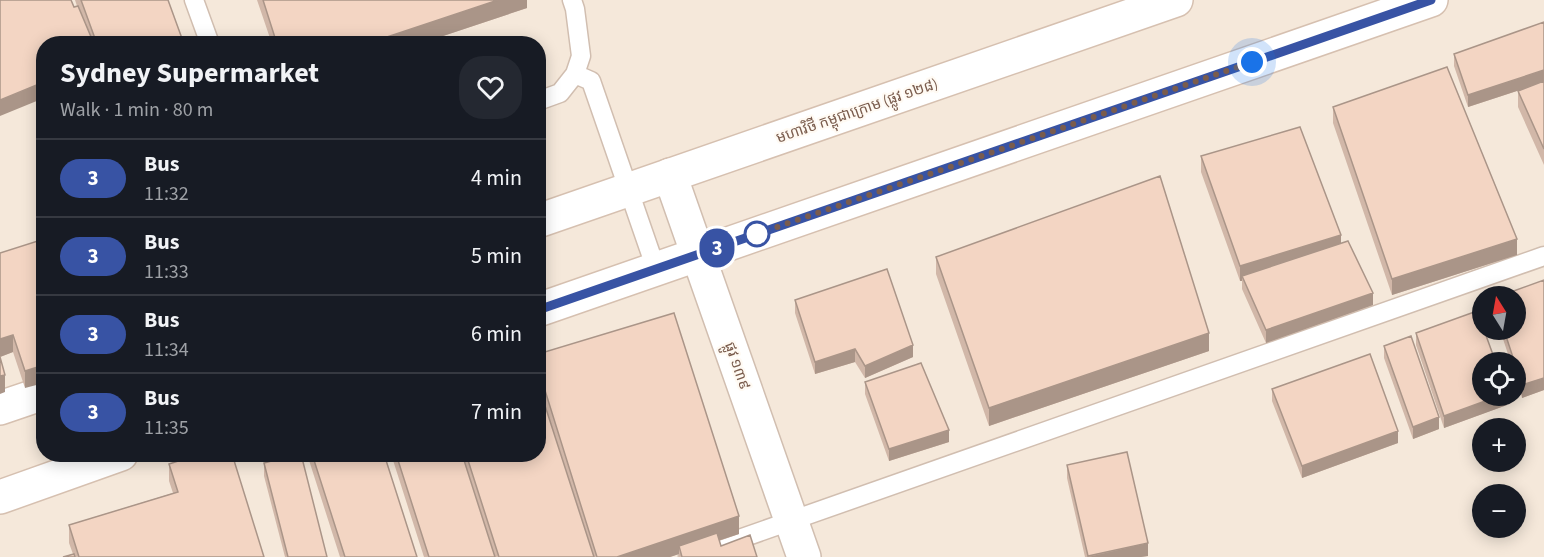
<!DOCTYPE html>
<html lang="en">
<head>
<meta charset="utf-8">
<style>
	:root { --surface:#171b24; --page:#242831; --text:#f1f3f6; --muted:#9ea1a6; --line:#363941 }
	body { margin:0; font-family:"Source Sans 3","Noto Sans Khmer",sans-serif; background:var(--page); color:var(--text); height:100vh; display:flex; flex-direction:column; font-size:22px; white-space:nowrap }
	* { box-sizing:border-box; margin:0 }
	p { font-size:20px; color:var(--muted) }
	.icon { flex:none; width:33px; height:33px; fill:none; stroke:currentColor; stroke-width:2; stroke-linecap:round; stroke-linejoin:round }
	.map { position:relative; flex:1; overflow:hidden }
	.details { position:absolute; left:36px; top:36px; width:510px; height:426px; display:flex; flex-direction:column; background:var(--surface); border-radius:24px; box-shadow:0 3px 15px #0003 }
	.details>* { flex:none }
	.badge { padding:0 12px; border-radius:20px; font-size:21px; line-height:39px }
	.needle { width:39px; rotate:349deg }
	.controls { position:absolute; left:1472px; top:286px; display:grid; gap:12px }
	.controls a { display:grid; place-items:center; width:54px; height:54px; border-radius:50%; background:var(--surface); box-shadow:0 3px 15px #0003; font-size:30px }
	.you { position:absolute; width:30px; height:30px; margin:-15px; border:4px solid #fff; border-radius:50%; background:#1a73e8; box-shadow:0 0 0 9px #1a73e833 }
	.map>.badge { position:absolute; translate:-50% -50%; box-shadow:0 0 0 3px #fff }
	.round { display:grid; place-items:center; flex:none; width:63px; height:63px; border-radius:24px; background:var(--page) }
	.summary { display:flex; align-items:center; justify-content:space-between; height:102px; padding:0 24px }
	h1 { font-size:28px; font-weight:700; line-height:45px }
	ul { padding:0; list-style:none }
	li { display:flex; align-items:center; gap:18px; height:78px; padding:0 24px; border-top:2px solid var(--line) }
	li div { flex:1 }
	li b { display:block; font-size:22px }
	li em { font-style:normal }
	li .badge { min-width:66px; font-weight:700; text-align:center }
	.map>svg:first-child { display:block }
	.residential { fill:#f5e8da; fill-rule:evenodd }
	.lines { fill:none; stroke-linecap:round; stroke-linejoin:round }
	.lane-casing { stroke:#d1beb0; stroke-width:21 }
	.street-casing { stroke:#d1beb0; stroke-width:36 }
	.secondary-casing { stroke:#d6c0b0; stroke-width:36 }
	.lane { stroke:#fff; stroke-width:18 }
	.street { stroke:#fff; stroke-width:33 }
	.secondary { stroke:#fff; stroke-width:33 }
	.wall { fill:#d1b7a8 }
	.shaded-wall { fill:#aa9588 }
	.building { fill:#f3d5c3; stroke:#aa9588; stroke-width:1.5 }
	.line-casing { stroke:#fff; stroke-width:14 }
	.line { stroke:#3853a4; stroke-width:9 }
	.walk { stroke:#7a5c4d; stroke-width:6; stroke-dasharray:0 10.8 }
	.stop-dot { fill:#fff; stroke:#3853a4; stroke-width:3 }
	.labels { text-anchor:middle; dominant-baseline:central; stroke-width:4.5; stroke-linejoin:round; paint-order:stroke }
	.street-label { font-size:15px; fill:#7a5c4d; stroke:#fffaf3 }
</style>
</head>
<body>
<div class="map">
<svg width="1544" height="557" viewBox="0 0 1544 557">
	<rect width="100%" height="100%" fill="#fdf6ec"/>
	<path class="residential" d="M 0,0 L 1544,0 L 1544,557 L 0,557 ZM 44,44 L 538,44 L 538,454 L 44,454 ZM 1482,297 L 1515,297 L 1515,330 L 1482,330 ZM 1482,363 L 1515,363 L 1515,396 L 1482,396 ZM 1482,429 L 1515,429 L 1515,462 L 1482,462 ZM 1482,495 L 1515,495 L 1515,528 L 1482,528 Z"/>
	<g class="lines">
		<g class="lane-casing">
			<path id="lane" d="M 194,0 L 210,44
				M 575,74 L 591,81 L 656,269
				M 538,101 L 560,93 L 575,74 L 581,56 L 575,9 L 572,0
				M 688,557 L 1544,256"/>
		</g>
		<g class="street-casing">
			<path id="street" d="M 670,175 L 804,557"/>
		</g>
		<g class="secondary-casing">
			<path id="secondary" d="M 538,221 L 1176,0
				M 538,310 L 1431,0
				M 0,408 L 44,393
				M 0,497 L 121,454"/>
		</g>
		<use href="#lane" class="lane"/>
		<use href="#street" class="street"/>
		<use href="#secondary" class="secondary"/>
	</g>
	<path class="wall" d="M 75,0 L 168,0 L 184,44 L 44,44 L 74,7 L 77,6 Z
		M 257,0 L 527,0 L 527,8 L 419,44 L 272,44 Z
		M 1544,22 L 1544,165 L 1518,107 L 1518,91 L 1523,89 L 1468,107 L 1454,66 L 1454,54 Z
		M 44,101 L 44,125 L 40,115 L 40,102 Z
		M 1333,107 L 1517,255 L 1392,295 L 1333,123 Z
		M 1201,156 L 1341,243 L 1373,305 L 1266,343 L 1242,289 L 1242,281 L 1240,281 L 1201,172 Z
		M 44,239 L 25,388 L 13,352 L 0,357 Z
		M 936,257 L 1209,351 L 989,426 L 936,274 Z
		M 1544,280 L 1544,390 L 1522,398 L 1515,376 L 1515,363 L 1511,363 L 1500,330 L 1515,330 Z
		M 795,300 L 913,357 L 865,378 L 855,362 L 815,374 L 795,313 Z
		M 1416,333 L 1507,396 L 1507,405 L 1444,428 L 1416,345 Z
		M 1384,346 L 1439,429 L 1413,439 L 1384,358 Z
		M 538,354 L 739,534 L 719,541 L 721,546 L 757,557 L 679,557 L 679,554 L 670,557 L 424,557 L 391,454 L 538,454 Z
		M 865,382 L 949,442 L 889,461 L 865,394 Z
		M 1272,389 L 1398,443 L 1302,478 L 1272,401 Z
		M 307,454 L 384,454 L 417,557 L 340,557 Z
		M 264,463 L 327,557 L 285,557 L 264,476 Z
		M 169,464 L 264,557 L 63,557 L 73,554 L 69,543 L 69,525 L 173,493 L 169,481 Z
		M 1067,465 L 1148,556 L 1141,557 L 1085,557 L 1067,478 Z"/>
	<path class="shaded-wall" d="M 498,0 L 527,0 L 527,8 L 419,44 L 366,44 Z
		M 1544,70 L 1544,82 L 1468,107 L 1468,95 Z
		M 44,82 L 44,98 L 0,116 L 0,100 Z
		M 1341,235 L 1341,251 L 1242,276 L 1242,281 L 1240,281 L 1240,266 Z
		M 1517,239 L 1517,255 L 1392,295 L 1392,279 Z
		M 1373,293 L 1373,305 L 1266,343 L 1266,330 Z
		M 1209,333 L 1209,351 L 989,426 L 989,408 Z
		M 13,335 L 13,352 L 0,357 L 0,339 Z
		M 913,345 L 913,357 L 865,378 L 865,366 Z
		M 855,349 L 855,362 L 815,374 L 815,362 Z
		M 44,365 L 44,383 L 25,388 L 25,371 Z
		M 5,375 L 5,392 L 0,394 L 0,376 Z
		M 1544,378 L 1544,390 L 1522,398 L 1522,385 Z
		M 1499,396 L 1507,396 L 1507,405 L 1444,428 L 1444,416 Z
		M 1439,417 L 1439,429 L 1413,439 L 1413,427 Z
		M 949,430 L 949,442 L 889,461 L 889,449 Z
		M 1398,431 L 1398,443 L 1302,478 L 1302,466 Z
		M 739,516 L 739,534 L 681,553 L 679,546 L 679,554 L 670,557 L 617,557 Z
		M 1148,543 L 1148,556 L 1141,557 L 1088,557 Z"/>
	<path class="building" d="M 0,0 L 71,0 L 74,7 L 78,6 L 94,44 L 44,44 L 44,82 L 0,100 Z
		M 81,0 L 168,0 L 184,44 L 97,44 Z
		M 263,0 L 498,0 L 366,44 L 277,44 Z
		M 1544,22 L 1544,70 L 1468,95 L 1454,54 Z
		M 1447,67 L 1517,239 L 1392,279 L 1333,107 Z
		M 1544,81 L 1544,149 L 1518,91 Z
		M 44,101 L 44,113 L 40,102 Z
		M 1300,127 L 1341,235 L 1240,266 L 1201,156 Z
		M 1160,176 L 1209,333 L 989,408 L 936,257 Z
		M 44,239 L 44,365 L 25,371 L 13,335 L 0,339 L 0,253 Z
		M 1348,241 L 1373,293 L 1266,330 L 1242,276 Z
		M 887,269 L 913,345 L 865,366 L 855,349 L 815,362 L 795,300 Z
		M 1544,280 L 1544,378 L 1522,385 L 1504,330 L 1515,330 L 1515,297 L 1497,297 Z
		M 1477,311 L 1482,325 L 1482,330 L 1484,330 L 1496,363 L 1482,363 L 1482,396 L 1499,396 L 1444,416 L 1416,333 Z
		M 674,313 L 739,516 L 617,557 L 597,557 L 538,368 L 538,354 Z
		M 1411,336 L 1439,417 L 1413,427 L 1384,346 Z
		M 1370,354 L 1398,431 L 1302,466 L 1272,389 Z
		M 0,357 L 5,375 L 0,376 Z
		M 921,363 L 949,430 L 889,449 L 865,382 Z
		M 538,384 L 594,557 L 499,557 L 466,454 L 538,454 Z
		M 1127,452 L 1148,543 L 1088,556 L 1067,465 Z
		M 200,454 L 232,454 L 264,557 L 79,557 L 69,525 L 178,492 L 169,464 Z
		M 298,454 L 301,454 L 327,557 L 288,557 L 264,463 Z
		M 312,454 L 384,454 L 417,557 L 345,557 Z
		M 396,454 L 462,454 L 495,557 L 429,557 Z
		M 717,533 L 721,546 L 750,535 L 757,557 L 682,557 L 679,546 Z
		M 74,554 L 75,557 L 63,557 Z"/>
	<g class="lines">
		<g class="line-casing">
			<path id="line" d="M 538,310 L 1431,0"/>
		</g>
		<use href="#line" class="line"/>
		<path class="walk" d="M 757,234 L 1252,62"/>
	</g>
	<circle class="stop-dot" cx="757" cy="234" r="12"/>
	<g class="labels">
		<g class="street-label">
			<text transform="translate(857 111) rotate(-19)">មហាវិថី កម្ពុជាក្រោម (ផ្លូវ ១២៨)</text>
			<text transform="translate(737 366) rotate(71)">ផ្លូវ ១៣៩</text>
		</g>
	</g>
</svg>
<div class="controls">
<a><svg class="needle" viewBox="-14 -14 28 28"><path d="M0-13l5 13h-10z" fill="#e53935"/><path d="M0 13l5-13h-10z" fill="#9ea1a6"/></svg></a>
<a><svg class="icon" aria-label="locate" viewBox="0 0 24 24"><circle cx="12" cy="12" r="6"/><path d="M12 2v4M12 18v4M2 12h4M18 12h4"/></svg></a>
<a>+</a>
<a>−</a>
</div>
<div class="you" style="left:1252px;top:62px"></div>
<b class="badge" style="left:717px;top:248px;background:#3853a4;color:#fff">3</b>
<section class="details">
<div class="summary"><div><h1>Sydney Supermarket</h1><p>Walk · 1 min · 80 m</p></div><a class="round"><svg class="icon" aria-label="heart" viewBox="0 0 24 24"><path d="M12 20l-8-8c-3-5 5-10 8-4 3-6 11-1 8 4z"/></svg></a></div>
<ul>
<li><span class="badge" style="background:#3853a4;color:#fff">3</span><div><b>Bus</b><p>11:32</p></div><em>4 min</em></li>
<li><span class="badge" style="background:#3853a4;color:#fff">3</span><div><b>Bus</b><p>11:33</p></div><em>5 min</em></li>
<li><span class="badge" style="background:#3853a4;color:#fff">3</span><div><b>Bus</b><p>11:34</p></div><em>6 min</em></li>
<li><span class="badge" style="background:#3853a4;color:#fff">3</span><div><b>Bus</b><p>11:35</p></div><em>7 min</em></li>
</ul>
</section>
</div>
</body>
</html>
